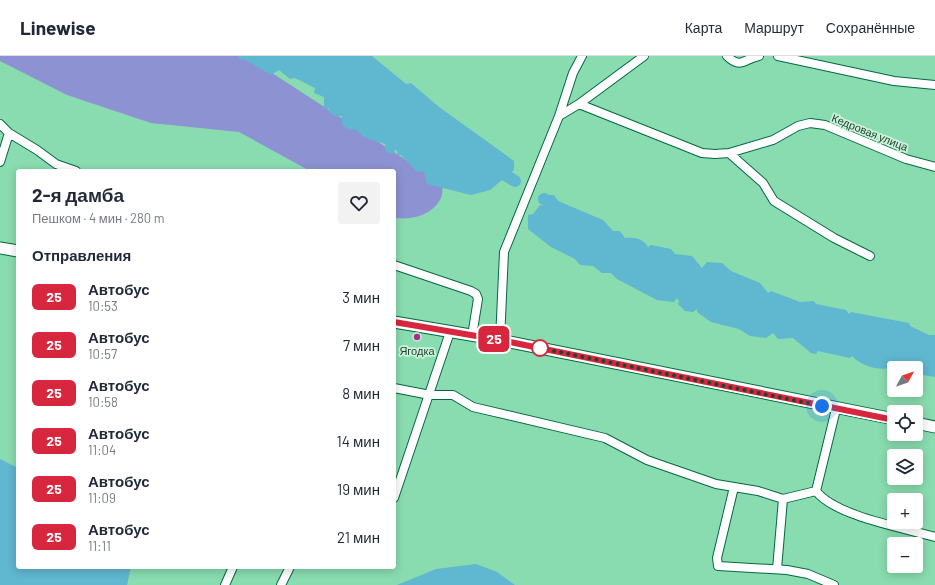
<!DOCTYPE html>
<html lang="ru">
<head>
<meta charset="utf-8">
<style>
	:root { --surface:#fff; --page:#f2f2f3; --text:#1f2937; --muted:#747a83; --line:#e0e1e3 }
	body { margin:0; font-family:Barlow,sans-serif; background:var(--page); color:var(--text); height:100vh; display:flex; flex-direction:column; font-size:15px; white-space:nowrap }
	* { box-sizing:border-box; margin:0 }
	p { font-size:13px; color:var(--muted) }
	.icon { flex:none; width:22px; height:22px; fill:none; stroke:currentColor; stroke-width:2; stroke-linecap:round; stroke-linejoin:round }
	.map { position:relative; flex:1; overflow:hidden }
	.sheet { position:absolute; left:16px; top:113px; width:380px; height:400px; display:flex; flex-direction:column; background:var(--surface); border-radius:4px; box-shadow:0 2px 10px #0003 }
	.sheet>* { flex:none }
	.badge { padding:0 8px; border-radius:6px; font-size:14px; line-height:26px }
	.needle { width:26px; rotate:50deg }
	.controls { position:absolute; left:887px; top:305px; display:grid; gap:8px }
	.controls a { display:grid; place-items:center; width:36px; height:36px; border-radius:4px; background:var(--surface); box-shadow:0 2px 10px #0003; font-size:20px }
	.you { position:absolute; width:20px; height:20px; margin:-10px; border:3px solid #fff; border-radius:50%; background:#1a73e8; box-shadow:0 0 0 6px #1a73e833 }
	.map>.badge { position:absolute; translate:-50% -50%; box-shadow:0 0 0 2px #fff }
	h2 { padding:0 16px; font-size:15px; line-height:36px }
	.round { display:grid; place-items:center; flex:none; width:42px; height:42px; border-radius:4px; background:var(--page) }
	.headline { display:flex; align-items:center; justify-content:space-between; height:68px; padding:0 16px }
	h1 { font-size:19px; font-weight:700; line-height:30px }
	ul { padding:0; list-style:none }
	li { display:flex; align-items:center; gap:12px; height:48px; padding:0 16px }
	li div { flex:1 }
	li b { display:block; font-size:15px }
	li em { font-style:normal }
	li .badge { min-width:44px; font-weight:700; text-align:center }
	header { display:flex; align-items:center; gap:24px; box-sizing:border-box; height:56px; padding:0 20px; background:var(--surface); border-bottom:1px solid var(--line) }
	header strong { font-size:19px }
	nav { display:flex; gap:22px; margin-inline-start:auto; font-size:14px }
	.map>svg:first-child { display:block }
	.forest { fill:#8d93d2 }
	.water { fill:#5fb7d0 }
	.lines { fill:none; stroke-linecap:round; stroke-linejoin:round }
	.river { stroke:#5fb7d0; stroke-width:12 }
	.minor-casing { stroke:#036841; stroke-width:10 }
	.secondary-casing { stroke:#036841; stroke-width:13 }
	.minor { stroke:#fff; stroke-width:8 }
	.secondary { stroke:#fff; stroke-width:11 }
	.line-casing { stroke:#fff; stroke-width:9 }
	.line { stroke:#d7263d; stroke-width:6 }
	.walk { stroke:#204331; stroke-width:4; stroke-dasharray:0 7.2 }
	.poi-dot { fill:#a63089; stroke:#cbf3db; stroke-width:1.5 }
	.stop-dot { fill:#fff; stroke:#d7263d; stroke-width:2 }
	.labels { text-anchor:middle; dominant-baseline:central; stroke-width:3.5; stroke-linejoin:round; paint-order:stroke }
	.street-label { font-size:11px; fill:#204331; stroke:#cbf3db }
	.poi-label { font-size:11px; fill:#204331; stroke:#cbf3db }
</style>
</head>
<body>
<header>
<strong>Linewise</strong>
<nav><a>Карта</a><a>Маршрут</a><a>Сохранённые</a></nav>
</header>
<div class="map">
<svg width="935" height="529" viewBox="0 0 935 529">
	<rect width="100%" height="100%" fill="#89dcaf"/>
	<path class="forest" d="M 0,0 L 246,0 L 443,128 C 442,133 443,140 440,144 C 431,160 411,164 394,162 L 394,115 L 310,115 L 239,76 L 151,67 L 67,39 L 0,5 Z"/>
	<path class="water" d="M 238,0 L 372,0 L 406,28 L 411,27 L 439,51 L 514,105 L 514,114 L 490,134 L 471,139 L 427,128 L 424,116 L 416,115 L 401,99 L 398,99 L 396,93 L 393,98 L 386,96 L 385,88 L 363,81 L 357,74 L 347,73 L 342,68 L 342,60 L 336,61 L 329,56 L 329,52 L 327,54 L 324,52 L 324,41 L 314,37 L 315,32 L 295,22 L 290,23 L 279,14 L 271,19 L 244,3 L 241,4 Z
		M 549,139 L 554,139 L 558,145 L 603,164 L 613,175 L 620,175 L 625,182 C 634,181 643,182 648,191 L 651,189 L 671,193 L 675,198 L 692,200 L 702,212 L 707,206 L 722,207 L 731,215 L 760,227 L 768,237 L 771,235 L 800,246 L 814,245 L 816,248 L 846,254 L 849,258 L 851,256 L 909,267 L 910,270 L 929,279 L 935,279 L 935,321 L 916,318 L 916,312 C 894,312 869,318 852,300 L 850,302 L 818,295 L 816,298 L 811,297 L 793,282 L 778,283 L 773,277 L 766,282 L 750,280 L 739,273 L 711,266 L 697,256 L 697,253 L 693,256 L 685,255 L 678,248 L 679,245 L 677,242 L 674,246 L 657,244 L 617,223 L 611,217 L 602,217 L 593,210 L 580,209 L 575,203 L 551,191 L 528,173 L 528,159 L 533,158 L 540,149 L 548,150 Z
		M 0,403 L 18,412 L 18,511 L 131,511 L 127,529 L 0,529 Z
		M 476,508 L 497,516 L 515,529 L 397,529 L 436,513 Z"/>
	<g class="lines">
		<path class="river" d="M 494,112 L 515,125
			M 544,143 L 562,154"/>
		<g class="minor-casing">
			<path id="minor" d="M 727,0 C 741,14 745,2 759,0
				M 778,0 L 894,25 L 935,29
				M 579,48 L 702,97 L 715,98 L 729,97 L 763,127 L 774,145 L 834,182 L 870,200
				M 559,60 L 573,17 L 582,0
				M 0,68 L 9,77 L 0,106
				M 9,77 L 37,94 L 56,108 L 76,115
				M 729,97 L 773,84 L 798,70 L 810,67 L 825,69 L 906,103 L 935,111
				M 394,209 L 471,235 L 476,238 L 478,243 L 472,280
				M 500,284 L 504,196 L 559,60 L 579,48 L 644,0
				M 394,332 L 430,339 L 453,339 L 473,351 L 605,382 L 647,404 L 716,428 L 758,435 L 783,443 L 816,435 L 836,353
				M 734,431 L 717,502 L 718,510 L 787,514 L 808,518 L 834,529
				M 816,435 C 835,460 904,472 935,481
				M 394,442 L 450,276
				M 777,513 L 783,443
				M 225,529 L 233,511
				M 281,529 L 290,511"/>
		</g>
		<g class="secondary-casing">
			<path id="secondary" d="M 0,192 L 18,195
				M 394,266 L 500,284 L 894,363
				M 916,367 L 935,371"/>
		</g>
		<use href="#minor" class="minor"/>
		<use href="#secondary" class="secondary"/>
	</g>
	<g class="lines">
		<g class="line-casing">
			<path id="line" d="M 394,266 L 500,284 L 894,364"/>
		</g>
		<use href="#line" class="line"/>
		<path class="walk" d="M 540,292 L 822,350"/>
	</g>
	<circle class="poi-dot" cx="417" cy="281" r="4"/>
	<circle class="stop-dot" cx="540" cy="292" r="8"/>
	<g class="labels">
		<g class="street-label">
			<text transform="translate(870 76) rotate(22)">Кедровая улица</text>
		</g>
		<g class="poi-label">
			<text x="417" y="294">Ягодка</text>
		</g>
	</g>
</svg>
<div class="controls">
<a><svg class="needle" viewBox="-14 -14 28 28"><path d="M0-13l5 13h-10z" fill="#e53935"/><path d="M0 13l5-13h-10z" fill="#747a83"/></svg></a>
<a><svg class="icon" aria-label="locate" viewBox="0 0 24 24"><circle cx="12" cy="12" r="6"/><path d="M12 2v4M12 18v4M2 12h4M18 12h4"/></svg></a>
<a><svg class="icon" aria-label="layers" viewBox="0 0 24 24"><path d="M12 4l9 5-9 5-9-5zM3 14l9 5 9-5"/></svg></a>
<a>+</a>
<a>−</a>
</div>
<div class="you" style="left:822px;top:350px"></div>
<b class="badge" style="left:494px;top:283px;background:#d7263d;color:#fff">25</b>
<section class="sheet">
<div class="headline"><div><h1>2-я дамба</h1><p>Пешком · 4 мин · 280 m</p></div><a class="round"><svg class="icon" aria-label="heart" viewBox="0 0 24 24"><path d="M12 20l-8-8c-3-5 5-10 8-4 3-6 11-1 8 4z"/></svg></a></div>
<h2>Отправления</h2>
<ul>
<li><span class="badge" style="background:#d7263d;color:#fff">25</span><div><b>Автобус</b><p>10:53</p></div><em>3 мин</em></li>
<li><span class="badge" style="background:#d7263d;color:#fff">25</span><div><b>Автобус</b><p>10:57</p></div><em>7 мин</em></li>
<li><span class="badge" style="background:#d7263d;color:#fff">25</span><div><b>Автобус</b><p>10:58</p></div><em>8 мин</em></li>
<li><span class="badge" style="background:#d7263d;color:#fff">25</span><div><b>Автобус</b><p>11:04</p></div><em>14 мин</em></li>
<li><span class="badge" style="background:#d7263d;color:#fff">25</span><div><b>Автобус</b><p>11:09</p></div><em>19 мин</em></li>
<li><span class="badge" style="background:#d7263d;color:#fff">25</span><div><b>Автобус</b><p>11:11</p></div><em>21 мин</em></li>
</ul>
</section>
</div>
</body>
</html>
